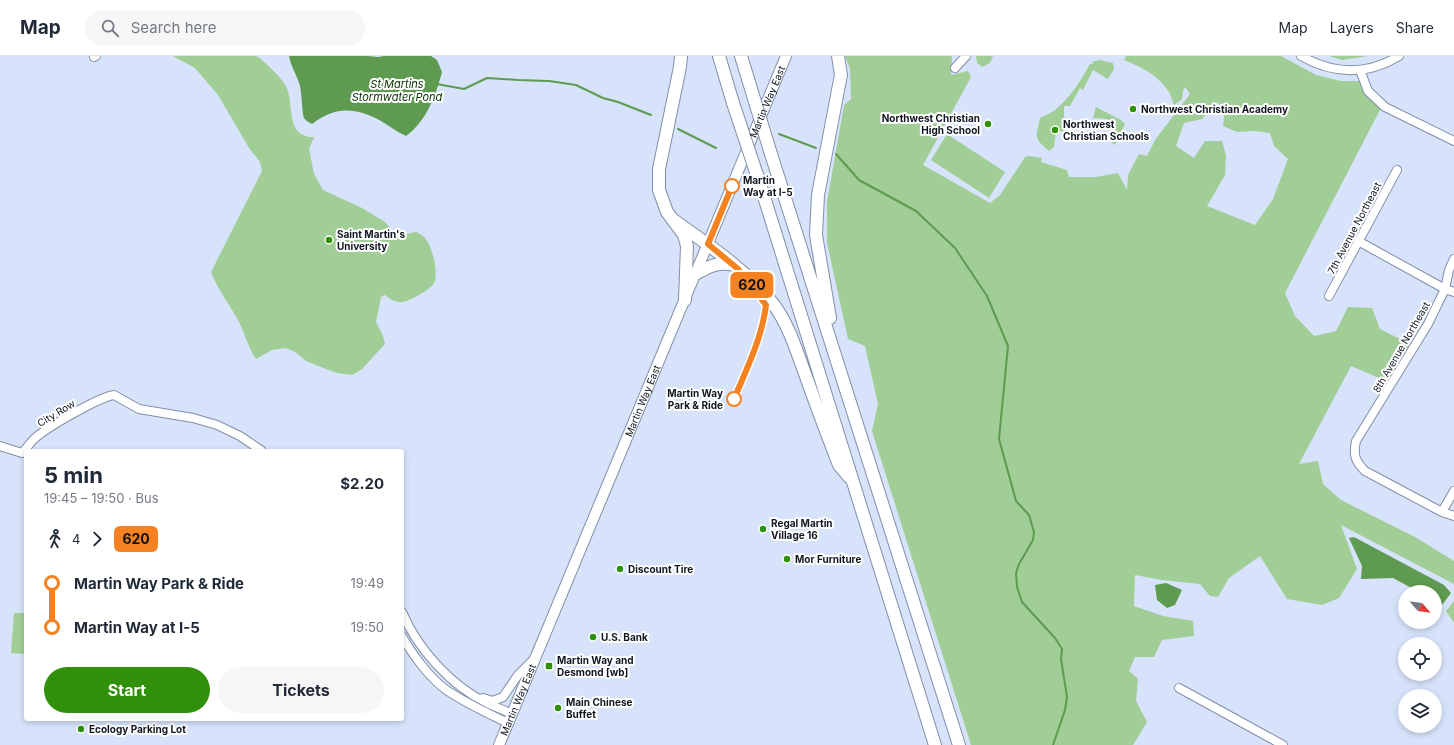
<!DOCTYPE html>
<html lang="en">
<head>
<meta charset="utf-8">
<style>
	:root { --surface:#fff; --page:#f6f6f7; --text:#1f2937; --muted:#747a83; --line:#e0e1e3; --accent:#309009 }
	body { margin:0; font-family:Inter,sans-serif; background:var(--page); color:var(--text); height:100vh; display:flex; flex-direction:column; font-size:15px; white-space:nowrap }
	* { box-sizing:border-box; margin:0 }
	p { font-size:13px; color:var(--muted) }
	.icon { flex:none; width:22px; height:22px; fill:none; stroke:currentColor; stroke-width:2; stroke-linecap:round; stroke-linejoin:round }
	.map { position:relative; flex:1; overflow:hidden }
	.panel { position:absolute; left:24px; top:393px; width:380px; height:272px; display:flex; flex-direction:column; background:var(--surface); border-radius:4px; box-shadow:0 2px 6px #0003 }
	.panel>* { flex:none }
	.badge { padding:0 8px; border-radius:6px; font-size:14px; line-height:26px }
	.needle { width:26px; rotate:118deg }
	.fabs { position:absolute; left:1398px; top:529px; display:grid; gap:8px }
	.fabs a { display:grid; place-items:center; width:44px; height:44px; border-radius:50%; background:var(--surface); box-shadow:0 2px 6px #0003; font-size:20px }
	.map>.badge { position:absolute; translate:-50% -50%; box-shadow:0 0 0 2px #fff }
	.legs { display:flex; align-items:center; gap:6px; height:44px; padding:0 20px; font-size:13px }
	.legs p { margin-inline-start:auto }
	.summary { display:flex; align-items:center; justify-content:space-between; height:68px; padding:0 20px }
	h1 { font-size:22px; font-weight:700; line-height:30px }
	.cta { display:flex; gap:8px; margin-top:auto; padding:8px 20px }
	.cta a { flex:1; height:46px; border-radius:24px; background:var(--accent); color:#fff; font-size:16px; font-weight:700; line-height:46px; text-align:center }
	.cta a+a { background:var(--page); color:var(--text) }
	ul { padding:0 20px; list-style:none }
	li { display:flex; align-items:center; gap:14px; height:44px; font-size:15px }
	li i { display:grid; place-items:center; width:6px; height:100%; margin:0 5px; background:currentColor }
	li i::after { content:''; width:10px; height:10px; margin:-5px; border:3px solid; border-radius:50%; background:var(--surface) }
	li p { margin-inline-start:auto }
	li:first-child i { background:linear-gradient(#0000 50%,currentColor 0) }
	li:last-child i { background:linear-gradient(currentColor 50%,#0000 0) }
	header { display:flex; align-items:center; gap:24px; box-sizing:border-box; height:56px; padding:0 20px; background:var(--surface); border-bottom:1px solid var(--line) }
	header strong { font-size:19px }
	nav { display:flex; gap:22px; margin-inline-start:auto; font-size:14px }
	.search { width:280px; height:36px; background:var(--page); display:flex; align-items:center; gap:10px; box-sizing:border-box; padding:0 14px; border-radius:22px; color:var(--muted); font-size:15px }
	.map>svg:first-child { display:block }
	.green { fill:#a1cd96; fill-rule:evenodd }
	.water { fill:#5e9a50 }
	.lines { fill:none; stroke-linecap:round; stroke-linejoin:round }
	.stream { stroke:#5e9a50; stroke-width:2 }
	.minor-casing { stroke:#808fa9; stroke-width:10 }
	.major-casing { stroke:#808fa9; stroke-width:12 }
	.highway-casing { stroke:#808fa9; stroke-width:14 }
	.minor { stroke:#fff; stroke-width:8 }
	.major { stroke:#fff; stroke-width:10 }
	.highway { stroke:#fff; stroke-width:12 }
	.highway-bridge-casing { stroke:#808fa9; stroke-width:14; stroke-linecap:butt }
	.highway-bridge { stroke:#fff; stroke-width:12 }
	.line-1-casing { stroke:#fff; stroke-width:9 }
	.line-1 { stroke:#f58220; stroke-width:6 }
	.poi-dot { fill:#309009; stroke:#fff; stroke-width:1.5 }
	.stop-1-dot { fill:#fff; stroke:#f58220; stroke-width:2 }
	.labels { text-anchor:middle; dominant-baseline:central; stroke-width:4; stroke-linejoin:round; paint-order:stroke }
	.street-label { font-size:10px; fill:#10161f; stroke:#fff }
	.poi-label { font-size:10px; font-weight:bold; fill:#10161f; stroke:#fff; text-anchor:start }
	.stop-label { font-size:10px; font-weight:bold; fill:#10161f; stroke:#fff; text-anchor:start }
	.water-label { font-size:11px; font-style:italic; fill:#093300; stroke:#fff }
</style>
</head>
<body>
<header>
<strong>Map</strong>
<div class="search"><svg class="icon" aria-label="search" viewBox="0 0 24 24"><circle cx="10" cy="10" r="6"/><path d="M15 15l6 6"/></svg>Search here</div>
<nav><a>Map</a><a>Layers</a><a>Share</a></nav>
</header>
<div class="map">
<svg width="1454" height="689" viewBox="0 0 1454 689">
	<rect width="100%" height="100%" fill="#d6e3fa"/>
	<path class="green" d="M 173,0 L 256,0 L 260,2 C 268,10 280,20 286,30 C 295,48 284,81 314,81 L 309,93 L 314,118 L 323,134 L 362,152 L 385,166 L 397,180 L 416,176 C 419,177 422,179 424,181 C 432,188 439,218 434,227 C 430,234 410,245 402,246 C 396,247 390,243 385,239 L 381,241 L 376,266 L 383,280 L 385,288 L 361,314 L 352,319 L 337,317 L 321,311 L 306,305 L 295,296 L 286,292 L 272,294 L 256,303 C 248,291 245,278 239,266 C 230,249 218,234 211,216 L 262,115 L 260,106 L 249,92 L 218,39 L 195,12 Z
		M 845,0 L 952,0 L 951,19 L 968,15 L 971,21 L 923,109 L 990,147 L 1000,139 L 1025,101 L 1029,100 L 1042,102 L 1041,106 L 1067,114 L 1069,121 L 1096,121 L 1118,117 L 1127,134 L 1128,119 L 1139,98 L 1147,100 L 1155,84 L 1190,38 L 1185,31 L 1183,35 L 1182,43 L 1174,49 C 1172,43 1170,36 1166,32 C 1156,18 1139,10 1124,4 L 1126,0 L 1281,0 L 1316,19 L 1341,25 L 1363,25 L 1383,48 L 1285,237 L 1295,260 L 1314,280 L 1336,275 L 1348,251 L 1372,252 L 1380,273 L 1414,290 L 1391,327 L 1351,310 L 1299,408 L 1318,405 L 1323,428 L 1341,444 L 1415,481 L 1454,505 L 1454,528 L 1341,469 L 1357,513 L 1339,542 L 1322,549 L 1287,543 L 1260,500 L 1229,522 L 1218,541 L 1210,540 L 1200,528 L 1162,524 L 1135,519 L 1134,550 L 1163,560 L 1193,565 L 1194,580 L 1162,584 L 1154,601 L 1135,601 L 1129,615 L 1138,623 L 1136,645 L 1147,666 L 1133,689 L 971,689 L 872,375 L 878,348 L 865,290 L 848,283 L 827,187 L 827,146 L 844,49 L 851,43 L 850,13 ZM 1215,46 L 1225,51 L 1223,70 L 1237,76 L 1255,75 L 1270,77 L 1274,90 L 1288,103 L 1273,143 L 1255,169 L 1207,150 L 1225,119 L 1226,100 L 1222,85 L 1205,85 L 1194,102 L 1176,90 L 1184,67 L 1202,63 Z
		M 976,0 L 993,0 L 990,7 L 982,11 L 977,7 Z
		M 1329,0 L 1368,0 L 1342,4 Z
		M 1099,4 L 1113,7 L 1114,13 L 1108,23 L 1093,14 L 1083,34 L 1080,32 L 1070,50 L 1064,50 L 1064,61 L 1068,63 L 1067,76 L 1056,75 L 1054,91 L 1049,95 C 1033,81 1036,82 1040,62 C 1045,59 1052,57 1056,53 C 1071,41 1081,24 1090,8 L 1093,8 L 1092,6 Z
		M 1096,51 L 1121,64 L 1125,68 L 1115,89 L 1112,87 L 1108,63 L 1093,62 Z
		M 947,78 L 1005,116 L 989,142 L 931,104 Z
		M 1454,545 L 1454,567 L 1446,555 Z
		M 14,557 L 26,557 L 26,598 L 11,597 Z"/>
	<path class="water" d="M 289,0 L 367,0 L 378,1 L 384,0 L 431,0 L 437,4 L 442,16 C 436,39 426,66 406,80 C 397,76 390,70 381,65 C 356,51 335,50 312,68 C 309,66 306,65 304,62 C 302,57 302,38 300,30 C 297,19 291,11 289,0 Z
		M 1354,481 L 1444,529 L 1451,537 L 1442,549 L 1435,545 L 1435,536 L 1419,536 L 1393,522 L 1361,523 L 1362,510 L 1349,482 Z
		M 1166,527 L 1182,534 L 1175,549 L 1167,552 L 1157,544 L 1155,529 Z"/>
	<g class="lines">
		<path class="stream" d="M 437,28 L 464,33 L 487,22 L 518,24 L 549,25 L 576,29 L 603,42 L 618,46 L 651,59
			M 678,73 L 716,92
			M 779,78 L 816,92
			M 836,98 L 859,124 L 916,155 L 955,192 L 987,240 L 1008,290 L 999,383 L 1016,445 L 1029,459 L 1034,476 L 1033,484 L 1019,508 L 1016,517 L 1017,531 L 1022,546 L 1055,582 L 1062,593 L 1061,603 L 1067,641 L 1065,654 L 1053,689"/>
		<g class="minor-casing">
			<path id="minor" d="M 1301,0 C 1333,18 1366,20 1399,0
				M 94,1 L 96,0
				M 955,12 L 966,0
				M 1360,14 L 1368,35 L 1385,51 L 1454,85
				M 1358,185 L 1445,233 L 1454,236
				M 1454,203 L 1449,214 L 1445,233 L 1428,268 L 1356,385 C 1353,399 1355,405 1365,415 L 1442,456 L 1454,460
				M 1329,240 L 1397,114
				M 0,390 L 22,397 C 26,393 30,387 34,383 C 46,372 99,341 114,339 L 139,353 L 193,362 L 217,369 L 240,380 L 262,395
				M 1442,456 L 1454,435
				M 402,556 C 417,592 451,630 487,647 C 495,651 504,654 512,658
				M 402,580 C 411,597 430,622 445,633 C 465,647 487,657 508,667
				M 1179,632 L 1283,689
				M 483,642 L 493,645 L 503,641 L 518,619 L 534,603"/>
		</g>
		<g class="major-casing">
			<g id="major">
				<path id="s1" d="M 499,689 L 786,0"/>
			</g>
		</g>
		<g class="highway-casing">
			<path id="highway" d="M 681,0 L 680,11 L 659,113 L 659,134 L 667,156 L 684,179 L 687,190 L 685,244
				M 719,0 L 733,47
				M 741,0 L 748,23
				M 771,98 L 959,689
				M 761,131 L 935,689
				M 672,163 C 706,187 749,216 774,249 C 788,268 796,293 804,315 C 815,346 827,378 839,409 L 849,421
				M 695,218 C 709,211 717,205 734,209
				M 830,262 L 816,179 L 818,139 L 839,29 L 841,19 L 838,0"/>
		</g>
		<use href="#minor" class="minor"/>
		<use href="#major" class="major"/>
		<use href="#highway" class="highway"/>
		<g class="highway-bridge-casing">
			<path id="highway-bridge" d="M 748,23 L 771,98
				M 733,47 L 761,131"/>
		</g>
		<use href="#highway-bridge" class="highway-bridge"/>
	</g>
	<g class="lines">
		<g class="line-1-casing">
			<path id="line-1" d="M 732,130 L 708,188 L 738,213 L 766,249 C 762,282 747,312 734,343"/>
		</g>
		<use href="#line-1" class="line-1"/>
	</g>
	<g class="poi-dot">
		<circle cx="1133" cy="53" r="4"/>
		<circle cx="988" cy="68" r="4"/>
		<circle cx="1055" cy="74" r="4"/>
		<circle cx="329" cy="184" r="4"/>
		<circle cx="763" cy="473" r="4"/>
		<circle cx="787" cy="503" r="4"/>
		<circle cx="620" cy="513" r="4"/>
		<circle cx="593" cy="581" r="4"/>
		<rect x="545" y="606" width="8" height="8" rx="2"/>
		<circle cx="558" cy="652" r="4"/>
		<circle cx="81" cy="673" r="4"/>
	</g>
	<g class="stop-1-dot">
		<circle cx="732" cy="130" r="7"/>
		<circle cx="734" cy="343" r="7"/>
	</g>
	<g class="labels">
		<g class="street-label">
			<text stroke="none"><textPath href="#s1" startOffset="697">Martin Way East</textPath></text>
			<text transform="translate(1354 172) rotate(-62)">7th Avenue Northeast</text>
			<text transform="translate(1401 291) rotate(-60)">8th Avenue Northeast</text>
			<text stroke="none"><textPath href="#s1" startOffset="373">Martin Way East</textPath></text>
			<text transform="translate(56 357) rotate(-31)">City Row</text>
			<text stroke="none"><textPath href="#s1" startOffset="49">Martin Way East</textPath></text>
		</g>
		<g class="poi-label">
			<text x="1141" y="53">Northwest Christian Academy</text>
			<text x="980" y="62" text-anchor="end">Northwest Christian<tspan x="980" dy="12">High School</tspan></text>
			<text x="1063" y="68">Northwest<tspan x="1063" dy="12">Christian Schools</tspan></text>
			<text x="337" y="178">Saint Martin's<tspan x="337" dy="12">University</tspan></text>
			<text x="771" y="467">Regal Martin<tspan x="771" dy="12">Village 16</tspan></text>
			<text x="795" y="503">Mor Furniture</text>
			<text x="628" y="513">Discount Tire</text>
			<text x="601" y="581">U.S. Bank</text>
			<text x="557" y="604">Martin Way and<tspan x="557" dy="12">Desmond [wb]</tspan></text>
			<text x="566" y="646">Main Chinese<tspan x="566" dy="12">Buffet</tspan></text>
			<text x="89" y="673">Ecology Parking Lot</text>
		</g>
		<g class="stop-label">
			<text x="743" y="124">Martin<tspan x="743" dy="12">Way at I-5</tspan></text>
			<text x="723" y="337" text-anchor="end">Martin Way<tspan x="723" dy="12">Park &amp; Ride</tspan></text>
		</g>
		<g class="water-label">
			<text x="397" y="28">St Martins<tspan x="397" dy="13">Stormwater Pond</tspan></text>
		</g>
	</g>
</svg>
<div class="fabs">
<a><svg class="needle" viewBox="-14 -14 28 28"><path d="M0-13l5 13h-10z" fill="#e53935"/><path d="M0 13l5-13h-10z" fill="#747a83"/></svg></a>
<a><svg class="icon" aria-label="locate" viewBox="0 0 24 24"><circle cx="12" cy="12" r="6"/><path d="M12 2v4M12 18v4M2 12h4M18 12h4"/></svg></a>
<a><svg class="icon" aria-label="layers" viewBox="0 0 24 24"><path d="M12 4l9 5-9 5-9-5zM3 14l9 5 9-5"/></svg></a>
</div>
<b class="badge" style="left:752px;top:229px;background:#f58220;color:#111">620</b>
<section class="panel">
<div class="summary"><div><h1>5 min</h1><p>19:45 – 19:50 · Bus</p></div><b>$2.20</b></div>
<div class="legs"><svg class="icon" aria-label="walk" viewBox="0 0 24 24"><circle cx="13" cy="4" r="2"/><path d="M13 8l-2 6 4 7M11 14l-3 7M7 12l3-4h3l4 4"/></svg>4<svg class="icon" aria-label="forward" viewBox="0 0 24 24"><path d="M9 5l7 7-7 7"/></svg><b class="badge" style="background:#f58220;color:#111">620</b></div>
<ul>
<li><i style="color:#f58220"></i><b>Martin Way Park &amp; Ride</b><p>19:49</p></li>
<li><i style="color:#f58220"></i><b>Martin Way at I-5</b><p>19:50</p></li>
</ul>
<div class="cta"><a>Start</a><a>Tickets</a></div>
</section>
</div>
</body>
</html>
